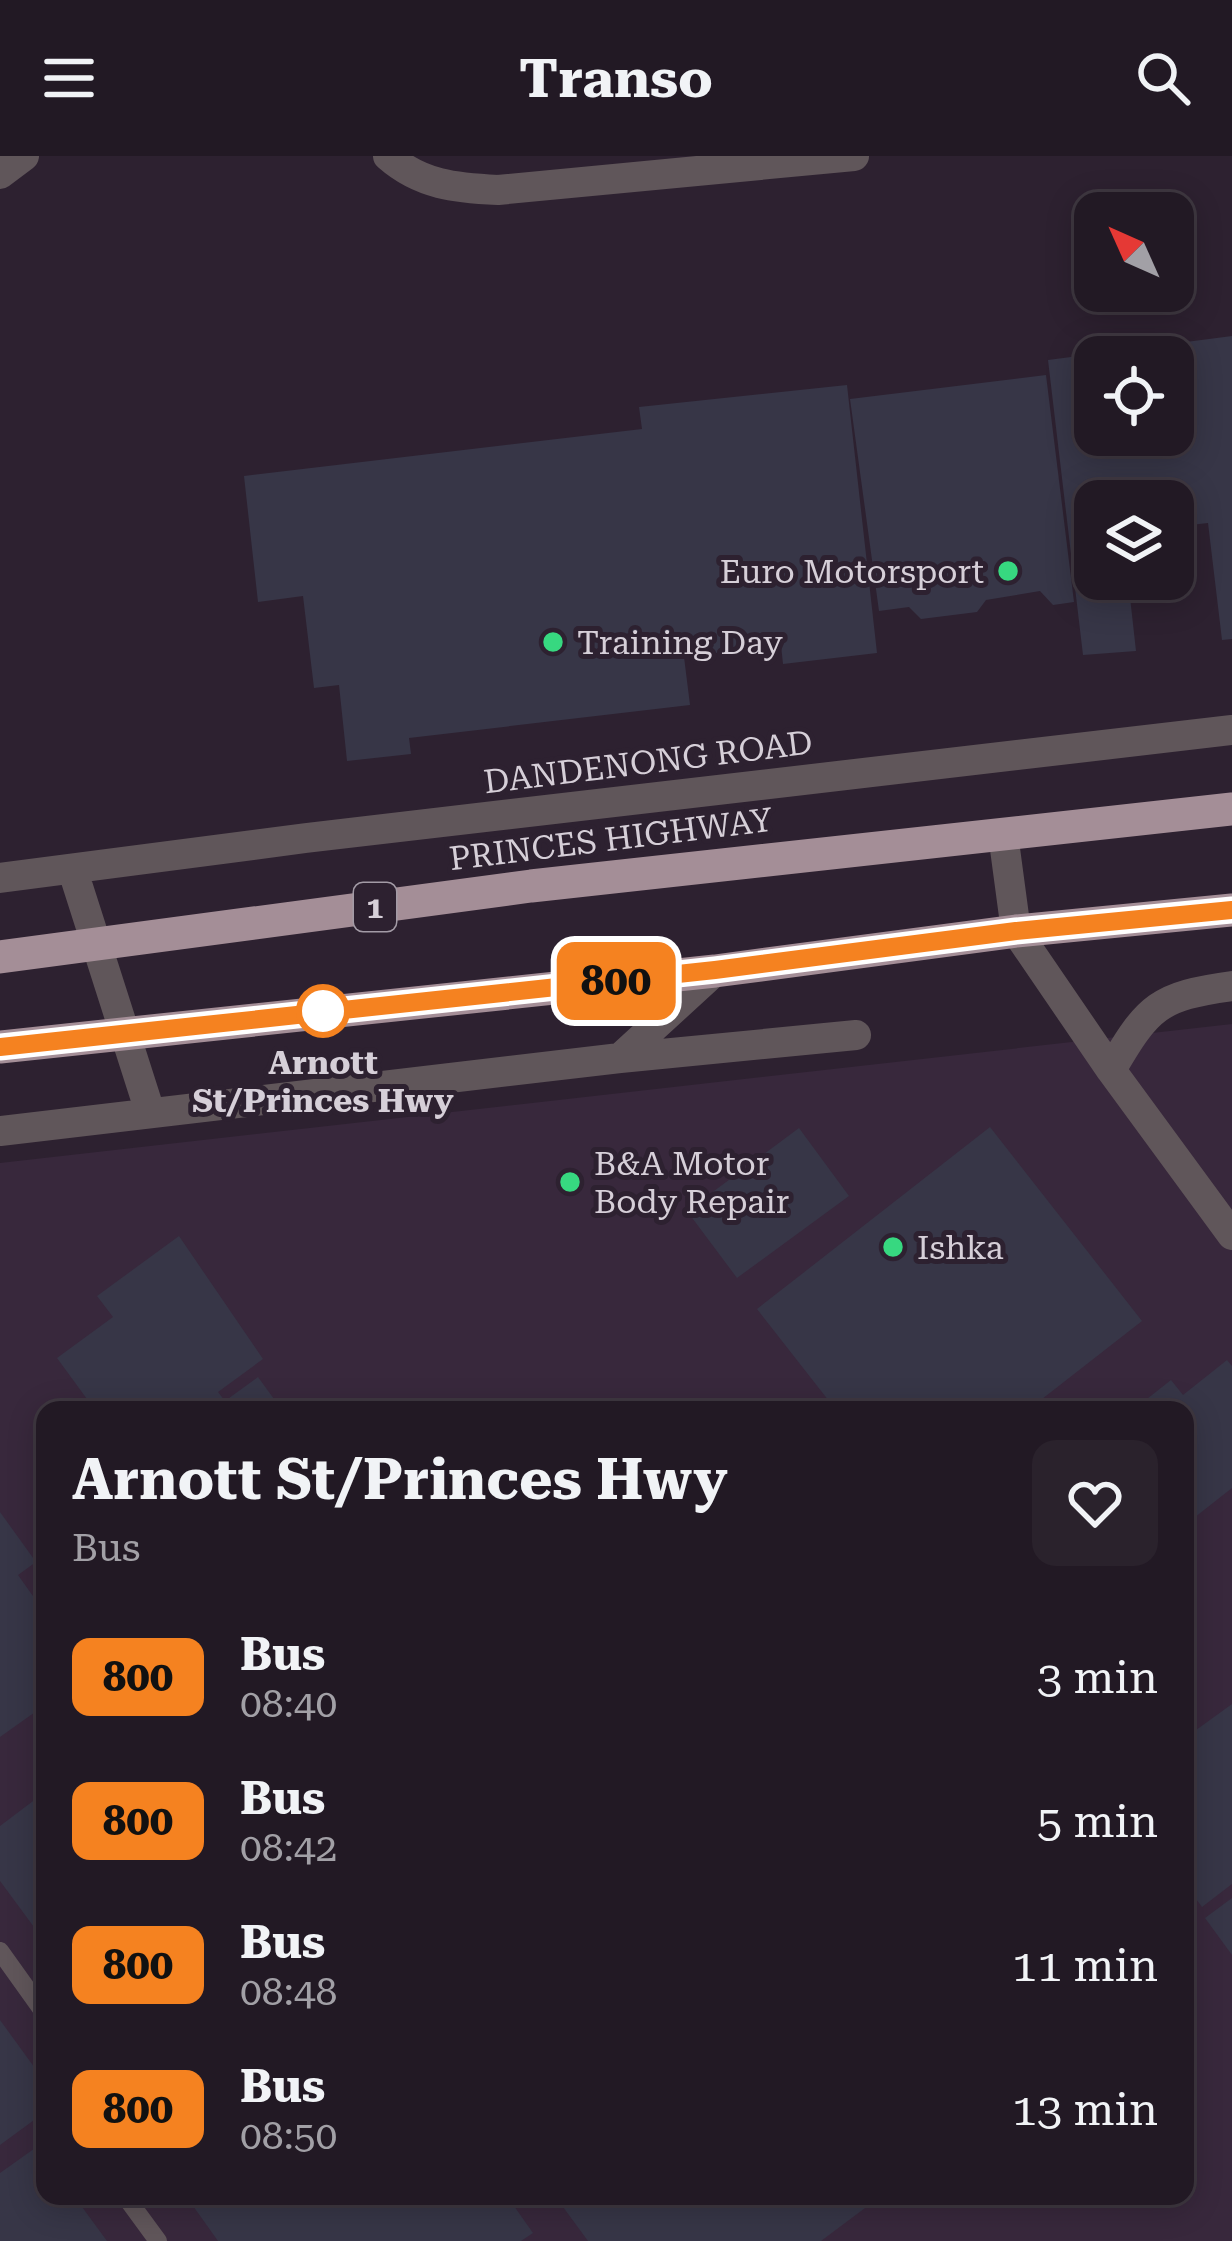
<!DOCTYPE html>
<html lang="en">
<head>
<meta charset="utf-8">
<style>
	:root { --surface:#221924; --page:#2a222c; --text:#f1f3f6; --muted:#a2a0a6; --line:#3f3841 }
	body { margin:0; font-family:"Roboto Serif",serif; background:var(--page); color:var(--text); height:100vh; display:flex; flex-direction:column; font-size:45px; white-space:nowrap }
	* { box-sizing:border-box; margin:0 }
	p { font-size:39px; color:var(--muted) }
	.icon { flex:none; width:66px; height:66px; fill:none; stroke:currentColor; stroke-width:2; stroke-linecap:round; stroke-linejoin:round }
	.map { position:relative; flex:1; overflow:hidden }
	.drawer { position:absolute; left:36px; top:1245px; width:1158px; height:804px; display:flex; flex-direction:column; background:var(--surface); border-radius:24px; box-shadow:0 6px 30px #0003,0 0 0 3px var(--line) }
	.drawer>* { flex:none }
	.badge { padding:0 24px; border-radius:18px; font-size:42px; line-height:78px }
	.needle { width:78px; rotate:315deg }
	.buttons { position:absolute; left:1074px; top:36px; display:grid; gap:24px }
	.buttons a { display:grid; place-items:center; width:120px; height:120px; border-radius:24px; background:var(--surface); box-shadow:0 6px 30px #0003,0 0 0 3px var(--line); font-size:60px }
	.map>.badge { position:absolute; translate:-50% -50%; box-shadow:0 0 0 6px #fff }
	.round { display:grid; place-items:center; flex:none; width:126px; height:126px; border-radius:24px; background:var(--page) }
	.head { display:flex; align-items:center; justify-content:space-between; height:204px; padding:0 36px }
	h1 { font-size:57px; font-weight:700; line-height:90px }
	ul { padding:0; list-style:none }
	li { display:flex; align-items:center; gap:36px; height:144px; padding:0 36px }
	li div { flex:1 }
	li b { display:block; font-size:45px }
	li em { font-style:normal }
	li .badge { min-width:132px; font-weight:700; text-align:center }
	header { display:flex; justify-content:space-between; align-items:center; height:156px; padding:0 36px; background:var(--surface); font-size:54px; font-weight:700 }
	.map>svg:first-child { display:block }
	.built { fill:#38283c; fill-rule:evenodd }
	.building { fill:#373647; fill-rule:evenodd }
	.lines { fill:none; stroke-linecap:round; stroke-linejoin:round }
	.service { stroke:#60565a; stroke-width:18 }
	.minor { stroke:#60565a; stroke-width:30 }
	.trunk { stroke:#a48e97; stroke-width:33 }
	.line-casing { stroke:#fff; stroke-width:27 }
	.line { stroke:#f58220; stroke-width:18 }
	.poi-dot { fill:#37d880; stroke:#2d2130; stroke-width:4.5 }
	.stop-dot { fill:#fff; stroke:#f58220; stroke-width:6 }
	.labels { text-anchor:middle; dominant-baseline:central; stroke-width:10; stroke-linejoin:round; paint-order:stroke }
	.shield { fill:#2d2130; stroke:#a39ba6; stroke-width:3 }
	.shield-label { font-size:30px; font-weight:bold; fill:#d6cfd8 }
	.poi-label { font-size:33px; fill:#d6cfd8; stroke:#2d2130; text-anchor:start }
	.street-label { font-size:33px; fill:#d6cfd8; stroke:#2d2130 }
	.stop-label { font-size:33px; font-weight:bold; fill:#d6cfd8; stroke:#2d2130 }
</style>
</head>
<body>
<header><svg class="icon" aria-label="menu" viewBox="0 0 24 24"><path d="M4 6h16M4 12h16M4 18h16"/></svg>Transo<svg class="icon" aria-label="search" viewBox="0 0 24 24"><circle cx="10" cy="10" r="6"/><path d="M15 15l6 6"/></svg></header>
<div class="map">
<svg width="1232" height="2085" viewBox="0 0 1232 2085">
	<rect width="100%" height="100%" fill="#2d2130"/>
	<path class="built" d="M 1232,868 L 1232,2085 L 0,2085 L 0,1007 ZM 45,1254 L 1185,1254 L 1185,2040 L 45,2040 Z"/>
	<path class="building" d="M 1232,180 L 1232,483 L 1222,484 L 1208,367 L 1173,371 L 1173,345 L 1095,345 L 1095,423 L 1128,423 L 1136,495 L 1083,499 L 1048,204 ZM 1095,201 L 1173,201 L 1173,279 L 1095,279 Z
		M 1046,219 L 1074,446 L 1053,449 L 1040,435 L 986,444 L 977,456 L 921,463 L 909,451 L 879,455 L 850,243 Z
		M 847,229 L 877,497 L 783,508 L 781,489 L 684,501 L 690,549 L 409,582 L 411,598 L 347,605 L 339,529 L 314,532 L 303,440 L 258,446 L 244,320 L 642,273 L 639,251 Z
		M 990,971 L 1142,1165 L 1028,1254 L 836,1254 L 757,1153 Z
		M 799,972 L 849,1040 L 737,1122 L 687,1055 Z
		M 179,1080 L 263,1203 L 218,1236 L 225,1245 L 258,1221 L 282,1254 L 95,1254 L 57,1202 L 113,1161 L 97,1140 Z
		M 1227,1204 L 1232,1210 L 1232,1332 L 1185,1369 L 1185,1254 L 1133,1254 L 1171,1224 L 1183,1239 Z
		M 0,1356 L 36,1406 L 18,1419 L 45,1457 L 45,1549 L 0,1581 Z
		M 1232,1548 L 1232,1728 L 1202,1751 L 1185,1728 L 1185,1582 Z
		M 45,1636 L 45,1786 L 0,1725 L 0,1670 Z
		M 1232,1742 L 1232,1799 L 1205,1762 Z
		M 0,1864 L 45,1926 L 45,1956 L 0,1989 Z
		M 38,1990 L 45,2000 L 45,2040 L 74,2040 L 107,2085 L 0,2085 L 0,2017 Z
		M 186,2040 L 507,2040 L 533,2077 L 521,2085 L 218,2085 Z
		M 555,2040 L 856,2040 L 865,2052 L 821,2085 L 588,2085 Z"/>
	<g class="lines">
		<path class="service" d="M 0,1795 L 45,1858
			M 125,2040 L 158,2085"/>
		<path class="minor" d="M 388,0 C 421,29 456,32 498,34 L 854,0
			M 0,18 L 24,0
			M 1003,678 L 1016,775 L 1111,914 L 1232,1079
			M 73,715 L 150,956
			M 0,722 L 306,682 L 1232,574
			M 620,902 L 715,815
			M 1111,914 C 1148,850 1159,840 1232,830
			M 0,975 L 620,902 L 856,879"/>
		<path class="trunk" d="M 0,801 L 531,730 L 1232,653
			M 0,891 L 715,815 L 1016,775 L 1232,754"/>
	</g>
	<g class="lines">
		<g class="line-casing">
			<path id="line" d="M 0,891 L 715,814 L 1016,775 L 1232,754"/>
		</g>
		<use href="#line" class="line"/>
	</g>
	<g class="poi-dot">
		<circle cx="1008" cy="415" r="12"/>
		<circle cx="553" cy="486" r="12"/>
		<circle cx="570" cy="1026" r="12"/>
		<circle cx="893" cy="1091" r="12"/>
	</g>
	<circle class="stop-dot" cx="323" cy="855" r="24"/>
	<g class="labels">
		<rect class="shield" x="354" y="727" width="42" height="48" rx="9"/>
		<g class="shield-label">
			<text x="375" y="751">1</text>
		</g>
		<g class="poi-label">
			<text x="984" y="415" text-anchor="end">Euro Motorsport</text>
			<text x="577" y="486">Training Day</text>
			<text x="594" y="1007">B&amp;A Motor<tspan x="594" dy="38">Body Repair</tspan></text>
			<text x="917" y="1091">Ishka</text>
		</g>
		<g class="street-label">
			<text transform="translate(648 606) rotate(-7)">DANDENONG ROAD</text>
			<text transform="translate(611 683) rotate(-7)">PRINCES HIGHWAY</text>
		</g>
		<g class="stop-label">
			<text x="323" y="906">Arnott<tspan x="323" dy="38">St/Princes Hwy</tspan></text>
		</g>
	</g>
</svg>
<div class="buttons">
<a><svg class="needle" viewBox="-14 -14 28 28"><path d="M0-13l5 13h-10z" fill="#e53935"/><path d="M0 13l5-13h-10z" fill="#a2a0a6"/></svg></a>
<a><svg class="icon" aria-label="locate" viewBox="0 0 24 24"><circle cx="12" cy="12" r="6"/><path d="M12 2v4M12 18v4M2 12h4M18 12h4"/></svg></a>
<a><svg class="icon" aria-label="layers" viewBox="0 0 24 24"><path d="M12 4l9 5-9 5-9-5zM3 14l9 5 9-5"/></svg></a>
</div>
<b class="badge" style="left:616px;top:825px;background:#f58220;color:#111">800</b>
<section class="drawer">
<div class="head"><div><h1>Arnott St/Princes Hwy</h1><p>Bus</p></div><a class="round"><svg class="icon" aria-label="heart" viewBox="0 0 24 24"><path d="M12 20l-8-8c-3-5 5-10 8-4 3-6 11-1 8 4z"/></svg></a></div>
<ul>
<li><span class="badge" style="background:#f58220;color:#111">800</span><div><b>Bus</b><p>08:40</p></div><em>3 min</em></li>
<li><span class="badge" style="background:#f58220;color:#111">800</span><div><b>Bus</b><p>08:42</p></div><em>5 min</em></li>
<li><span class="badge" style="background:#f58220;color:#111">800</span><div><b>Bus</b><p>08:48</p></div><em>11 min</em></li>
<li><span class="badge" style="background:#f58220;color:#111">800</span><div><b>Bus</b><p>08:50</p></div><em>13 min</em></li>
</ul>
</section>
</div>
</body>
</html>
